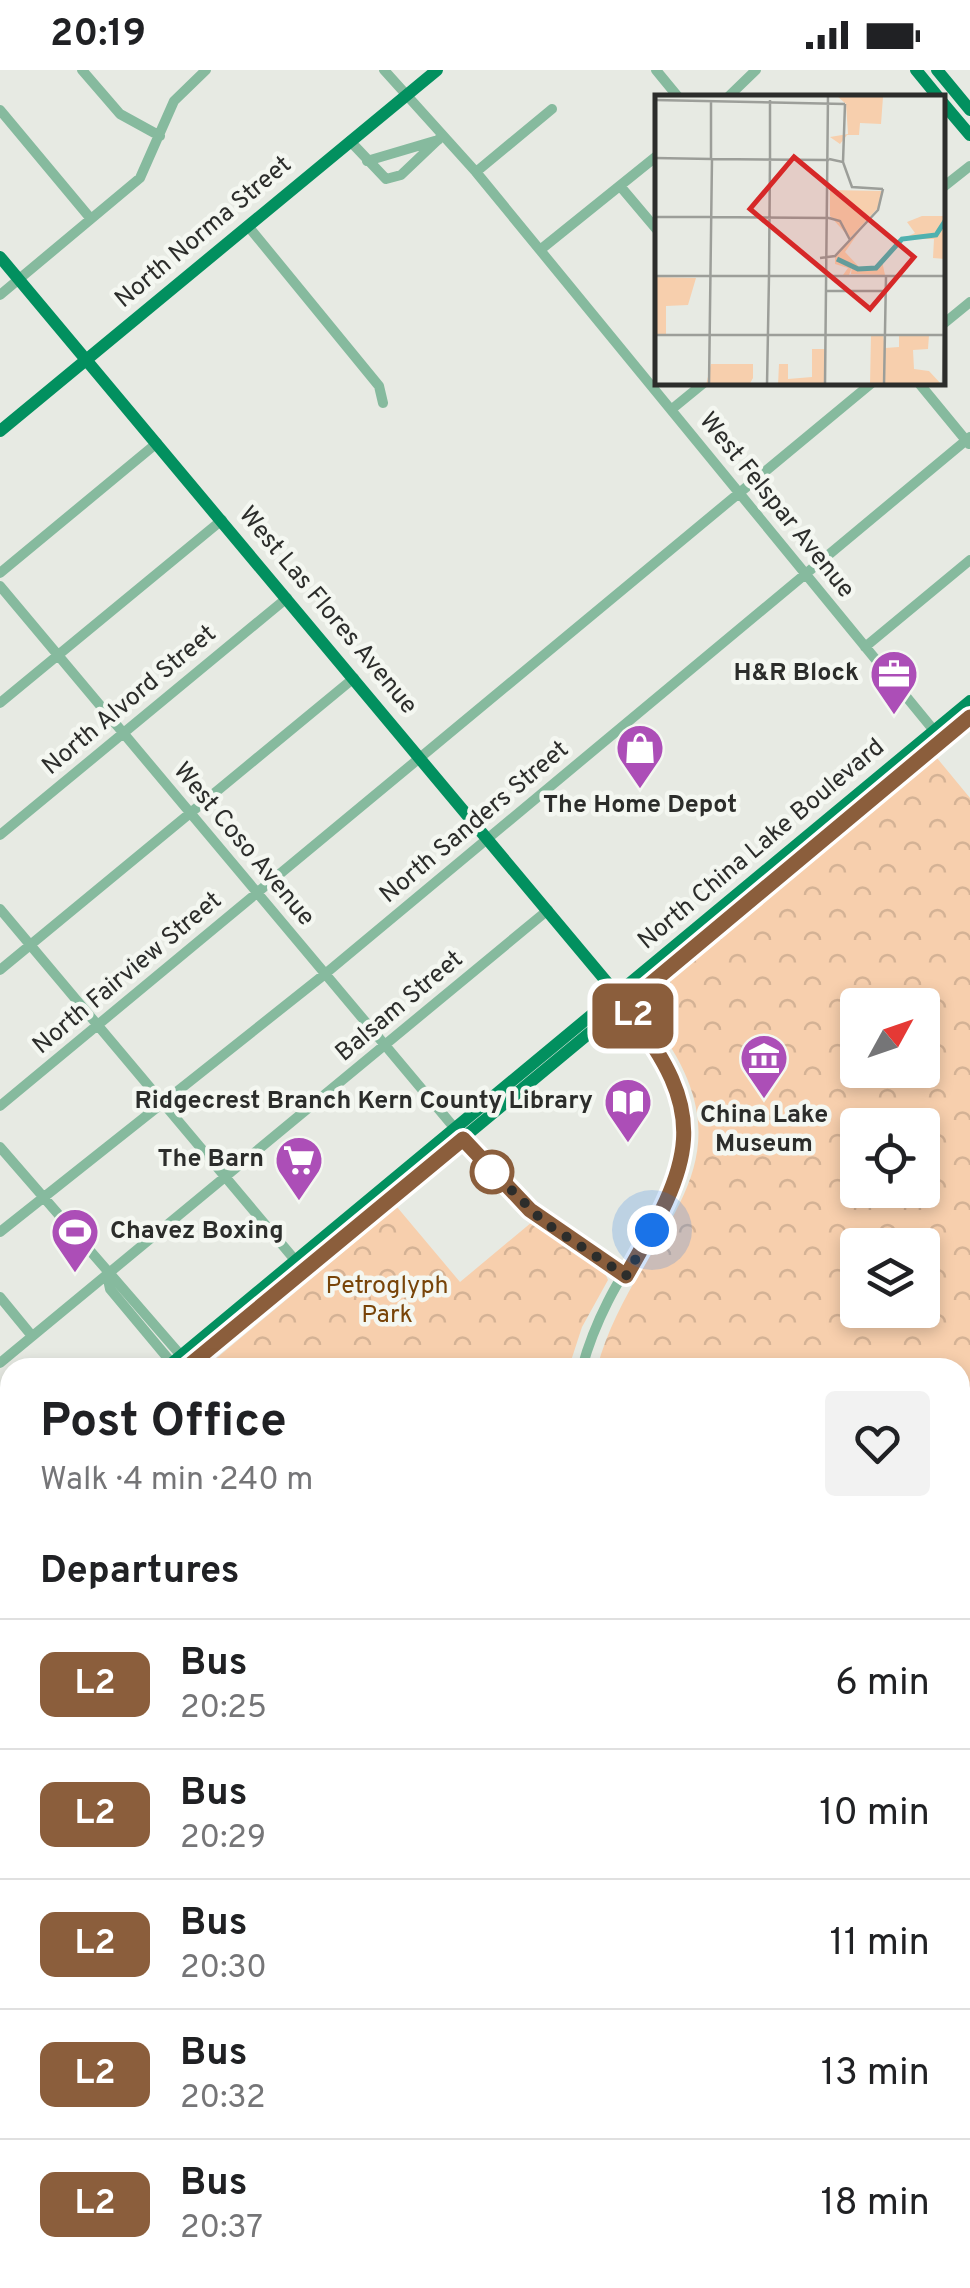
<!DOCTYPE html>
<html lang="en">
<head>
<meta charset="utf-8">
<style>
	:root { --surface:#fff; --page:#f2f2f2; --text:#202124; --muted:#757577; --line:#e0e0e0 }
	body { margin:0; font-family:Overpass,sans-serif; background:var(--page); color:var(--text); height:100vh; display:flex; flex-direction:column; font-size:38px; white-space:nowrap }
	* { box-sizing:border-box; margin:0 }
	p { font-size:32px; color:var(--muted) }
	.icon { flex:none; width:55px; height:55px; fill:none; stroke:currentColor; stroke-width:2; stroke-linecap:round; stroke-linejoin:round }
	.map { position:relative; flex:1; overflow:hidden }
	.drawer { position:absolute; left:0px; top:1288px; width:970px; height:932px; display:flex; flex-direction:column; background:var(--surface); border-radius:30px 30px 0 0; box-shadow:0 5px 15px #0003 }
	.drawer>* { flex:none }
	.badge { padding:0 20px; border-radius:15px; font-size:35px; line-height:65px }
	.needle { width:65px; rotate:50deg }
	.fabs { position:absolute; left:840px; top:918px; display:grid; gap:20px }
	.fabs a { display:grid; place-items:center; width:100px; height:100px; border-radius:10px; background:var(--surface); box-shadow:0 5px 15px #0003; font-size:50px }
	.you { position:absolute; width:50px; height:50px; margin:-25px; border:8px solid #fff; border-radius:50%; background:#1a73e8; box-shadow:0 0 0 15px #1a73e833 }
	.map>.badge { position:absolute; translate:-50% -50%; box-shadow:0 0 0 5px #fff }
	h2 { padding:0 40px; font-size:38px; line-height:90px }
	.round { display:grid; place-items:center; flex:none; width:105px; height:105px; border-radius:10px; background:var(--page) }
	.headline { display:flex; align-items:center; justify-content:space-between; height:170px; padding:0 40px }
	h1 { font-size:48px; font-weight:700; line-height:75px }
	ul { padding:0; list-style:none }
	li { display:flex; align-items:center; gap:30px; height:130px; padding:0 40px; border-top:2px solid var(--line) }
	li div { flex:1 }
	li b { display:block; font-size:38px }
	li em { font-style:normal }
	li .badge { min-width:110px; font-weight:700; text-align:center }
	.status { display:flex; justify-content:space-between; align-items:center; height:70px; padding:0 50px; background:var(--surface); direction:ltr }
	.status svg { height:28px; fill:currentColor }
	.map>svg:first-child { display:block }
	.park { fill:url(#park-crowns); fill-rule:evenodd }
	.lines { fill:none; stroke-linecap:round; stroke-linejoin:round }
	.stream { stroke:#4fb1af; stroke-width:2.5 }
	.minor { stroke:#86ba9e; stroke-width:10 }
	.major { stroke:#02905f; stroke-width:12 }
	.line-casing { stroke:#fff; stroke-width:22 }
	.line { stroke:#8b5e3c; stroke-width:15 }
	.walk { stroke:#2c2d2b; stroke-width:10; stroke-dasharray:0 18 }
	.stop-dot { fill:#fff; stroke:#8b5e3c; stroke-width:5 }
	.labels { text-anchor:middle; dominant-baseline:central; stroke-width:9; stroke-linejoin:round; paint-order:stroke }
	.street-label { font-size:25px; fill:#2c2d2b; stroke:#f4f7f1 }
	.poi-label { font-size:25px; font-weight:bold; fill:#2c2d2b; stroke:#f4f7f1; text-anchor:end }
	.park-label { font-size:25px; fill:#784408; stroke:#f4f7f1 }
	.inset-river { fill:none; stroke:#4fb1af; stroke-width:5 }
	.inset-road { fill:none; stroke:#9c9e99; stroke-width:2.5 }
	.view { fill:#d62828; fill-opacity:0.15; stroke:#d62828; stroke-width:5 }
	.inset-edge { fill:none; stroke:#2c2d2b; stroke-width:5 }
</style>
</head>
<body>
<div class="status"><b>20:19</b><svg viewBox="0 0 49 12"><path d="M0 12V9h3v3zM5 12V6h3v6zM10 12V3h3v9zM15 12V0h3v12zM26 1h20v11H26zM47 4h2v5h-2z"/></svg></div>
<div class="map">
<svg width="970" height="2218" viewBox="0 0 970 2218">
	<defs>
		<pattern id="park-crowns" width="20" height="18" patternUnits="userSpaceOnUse" patternTransform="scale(2.5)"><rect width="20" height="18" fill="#f7cfad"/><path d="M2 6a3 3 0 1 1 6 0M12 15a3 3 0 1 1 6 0" fill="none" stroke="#d4b295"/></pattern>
	</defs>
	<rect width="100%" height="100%" fill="#e7eae3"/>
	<path class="park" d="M 937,688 L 970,728 L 970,1372 L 960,1372 L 960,1298 L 597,1298 C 635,1156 775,1098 643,939 L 644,932 ZM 858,935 L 922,935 L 922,1000 L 858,1000 ZM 858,1055 L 922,1055 L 922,1120 L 858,1120 ZM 858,1175 L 922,1175 L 922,1240 L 858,1240 Z
		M 397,1137 L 460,1212 L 532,1152 L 604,1201 L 608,1210 L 582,1257 L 569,1297 L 206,1297 Z"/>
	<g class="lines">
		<path class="stream" d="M 960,1911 L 970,1912"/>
		<path class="minor" d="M 82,0 L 120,44 L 160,66
			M 384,0 L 476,102 L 936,663
			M 656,0 L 679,28
			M 727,28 L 756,0
			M 0,40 L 91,149
			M 350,71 L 386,109 L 401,105 L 442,66
			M 367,91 L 438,70
			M 476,102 L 552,39
			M 620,116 L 658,161
			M 942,118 L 970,96
			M 248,156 L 379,316 L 383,333
			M 540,180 L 658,85
			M 0,225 L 140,108 L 174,31 L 206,0
			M 942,255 L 970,232
			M 918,312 L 969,374
			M 672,339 L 705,312
			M 0,503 L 157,373
			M 0,516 L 483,1092 L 544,1152 L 626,1205
			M 865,577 L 970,490
			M 0,633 L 222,450
			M 0,765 L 287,528
			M 0,839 L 295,1190
			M 0,900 L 354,608
			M 0,1036 L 873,312
			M 883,1055 L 887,1049
			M 0,1077 L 184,1289
			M 0,1162 L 325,904 L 970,367
			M 107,1205 L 110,1219 L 176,1298
			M 0,1227 L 32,1266
			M 0,1293 L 548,840
			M 582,1298 C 623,1144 762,1104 624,935
			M 960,1379 L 970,1380
			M 960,1387 L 970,1388
			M 960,1456 L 970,1457
			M 960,1532 L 970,1533
			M 960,1609 L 970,1609
			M 0,1663 L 10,1675
			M 0,1703 L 10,1694
			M 960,1715 L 970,1716
			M 960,1788 L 970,1789
			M 0,1807 L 10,1818
			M 0,1841 L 10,1832
			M 960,1861 L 970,1862
			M 960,1960 L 970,1963
			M 0,1974 L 10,1965
			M 960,2009 L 970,1994
			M 0,2107 L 10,2099
			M 960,2109 L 970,2103
			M 0,2128 L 10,2140
			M 960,2191 L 970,2193
			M 68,2210 L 75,2218
			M 338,2210 L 345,2218
			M 464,2210 L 471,2218
			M 532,2210 L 539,2218
			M 684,2210 L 690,2218
			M 26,2218 L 36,2210
			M 191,2218 L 201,2210
			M 360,2218 L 370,2210
			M 804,2218 L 816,2210"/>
		<path class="major" d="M 916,0 L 939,28
			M 937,0 L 970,40
			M 942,32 L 970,65
			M 0,187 L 621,929
			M 0,361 L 437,0
			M 166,1298 L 970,631
			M 186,1298 L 970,647
			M 0,1436 L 10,1427
			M 0,1452 L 10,1444
			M 0,1478 L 10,1490
			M 0,1499 L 10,1512
			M 604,2210 L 610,2218"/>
	</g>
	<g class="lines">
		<g class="line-casing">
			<path id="line" d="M 186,1298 L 463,1069 L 530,1140 L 626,1206 C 692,1092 714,1046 624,936 L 970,647"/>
		</g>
		<use href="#line" class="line"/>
		<path class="walk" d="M 492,1102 L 483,1092 L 544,1152 L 626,1206 L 652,1160"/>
	</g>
	<defs>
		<g id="office-pin" transform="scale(2.5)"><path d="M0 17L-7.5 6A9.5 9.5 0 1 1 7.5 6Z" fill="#ac4eb7" stroke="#f4f7f1"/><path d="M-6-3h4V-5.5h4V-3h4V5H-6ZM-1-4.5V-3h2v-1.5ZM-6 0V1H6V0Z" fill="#fff"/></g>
		<g id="shop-pin" transform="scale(2.5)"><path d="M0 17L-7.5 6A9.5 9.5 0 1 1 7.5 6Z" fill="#ac4eb7" stroke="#f4f7f1"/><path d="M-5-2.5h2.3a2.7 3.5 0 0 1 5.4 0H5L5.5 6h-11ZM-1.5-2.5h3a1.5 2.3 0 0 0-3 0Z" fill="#fff"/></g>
		<g id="museum-pin" transform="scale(2.5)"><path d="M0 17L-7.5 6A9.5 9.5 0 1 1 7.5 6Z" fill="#ac4eb7" stroke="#f4f7f1"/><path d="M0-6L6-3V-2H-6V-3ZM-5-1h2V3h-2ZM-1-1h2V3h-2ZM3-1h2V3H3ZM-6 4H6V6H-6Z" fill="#fff"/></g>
		<g id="library-pin" transform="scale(2.5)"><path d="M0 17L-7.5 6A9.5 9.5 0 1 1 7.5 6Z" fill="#ac4eb7" stroke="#f4f7f1"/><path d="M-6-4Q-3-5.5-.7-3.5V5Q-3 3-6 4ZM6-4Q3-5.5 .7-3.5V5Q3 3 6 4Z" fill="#fff"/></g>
		<g id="supermarket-pin" transform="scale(2.5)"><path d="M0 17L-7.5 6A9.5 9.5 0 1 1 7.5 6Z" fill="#ac4eb7" stroke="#f4f7f1"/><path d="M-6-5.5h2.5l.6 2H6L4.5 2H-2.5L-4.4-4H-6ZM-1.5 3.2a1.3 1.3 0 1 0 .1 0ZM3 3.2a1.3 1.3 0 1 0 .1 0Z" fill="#fff"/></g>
		<g id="stadium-pin" transform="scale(2.5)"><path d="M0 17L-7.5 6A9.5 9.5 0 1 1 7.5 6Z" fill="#ac4eb7" stroke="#f4f7f1"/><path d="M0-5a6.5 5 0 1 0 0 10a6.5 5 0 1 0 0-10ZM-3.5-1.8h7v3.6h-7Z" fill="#fff"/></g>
	</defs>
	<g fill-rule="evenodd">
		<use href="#office-pin" x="894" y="604"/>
		<use href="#shop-pin" x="640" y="678"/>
		<use href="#museum-pin" x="764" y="988"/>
		<use href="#library-pin" x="628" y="1032"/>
		<use href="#supermarket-pin" x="299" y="1090"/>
		<use href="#stadium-pin" x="75" y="1162"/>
	</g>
	<circle class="stop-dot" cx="492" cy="1102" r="20"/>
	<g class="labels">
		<g class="street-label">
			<text transform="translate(204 163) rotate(-40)">North Norma Street</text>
			<text transform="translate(776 436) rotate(51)">West Felspar Avenue</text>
			<text transform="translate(327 541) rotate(50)">West Las Flores Avenue</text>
			<text transform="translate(130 631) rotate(-40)">North Alvord Street</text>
			<text transform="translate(475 753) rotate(-40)">North Sanders Street</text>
			<text transform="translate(243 775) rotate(50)">West Coso Avenue</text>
			<text transform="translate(762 775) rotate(-40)">North China Lake Boulevard</text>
			<text transform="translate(128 904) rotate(-40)">North Fairview Street</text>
			<text transform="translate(400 937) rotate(-40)">Balsam Street</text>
		</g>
		<g class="poi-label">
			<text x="859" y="604">H&amp;R Block</text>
			<text x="640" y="736" text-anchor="middle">The Home Depot</text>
			<text x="593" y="1032">Ridgecrest Branch Kern County Library</text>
			<text x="764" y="1046" text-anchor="middle">China Lake<tspan x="764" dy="29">Museum</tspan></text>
			<text x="264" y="1090">The Barn</text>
			<text x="110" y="1162" text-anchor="start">Chavez Boxing</text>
		</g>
		<g class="park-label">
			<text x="387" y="1217">Petroglyph<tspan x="387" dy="29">Park</tspan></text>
		</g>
	</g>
	<g transform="translate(655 25)">
		<rect width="290" height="290" fill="#e7eae3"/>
		<path d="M 181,0 L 228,2 L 226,29 L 205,28 L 204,40 L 192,40 L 185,49 L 175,42 L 193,39 L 191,9 ZM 267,121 L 290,121 L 290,180 L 290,164 L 278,163 L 279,144 L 247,144 L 227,166 L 230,180 L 196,179 L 197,172 L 194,180 L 188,180 L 193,173 L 180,169 L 180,161 L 206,134 L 190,157 L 205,173 L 222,171 L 236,153 L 245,145 L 260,138 L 252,127 ZM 0,182 L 41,183 L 33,210 L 11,211 L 11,239 L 0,239 ZM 216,240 L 228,240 L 230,253 L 244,252 L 244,240 L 274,240 L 273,254 L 258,255 L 259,274 L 274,276 L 287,290 L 215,290 ZM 157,254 L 170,254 L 170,290 L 123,290 L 124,269 L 133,269 L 133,284 L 157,282 ZM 56,269 L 98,269 L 98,283 L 94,290 L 51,290 Z" fill="#f7cfad"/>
		<path d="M 175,95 L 227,96 L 223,113 L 195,143 L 175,121 Z" fill="#f7cfad"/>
		<path class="inset-river" d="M 182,164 L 203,174 L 221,173 L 247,144 L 281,140 L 290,126"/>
		<path class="inset-road" d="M 0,5 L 190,9M 115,5 L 115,63M 0,63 L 56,64 L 56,5M 56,64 L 174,65M 174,64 L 188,67 L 197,92 L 228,94M 188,67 L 190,9M 0,122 L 56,122M 56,122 L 174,123M 174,123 L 185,126 L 195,145M 165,163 L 180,161 L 223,115 L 228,94M 0,181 L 55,181M 56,181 L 120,181M 114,181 L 290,181M 114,181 L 115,63M 172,196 L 231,196M 0,240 L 54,240M 54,240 L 171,240M 171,240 L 288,240M 54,290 L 57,63M 112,290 L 114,181M 170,290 L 173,0M 229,290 L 231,182M 288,290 L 290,181"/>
		<path class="view" d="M 139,62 L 259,162 L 215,214 L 95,114 Z"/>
		<rect width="290" height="290" class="inset-edge"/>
	</g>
</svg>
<div class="fabs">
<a><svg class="needle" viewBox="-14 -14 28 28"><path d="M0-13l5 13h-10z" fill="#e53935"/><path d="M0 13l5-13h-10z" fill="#757577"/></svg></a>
<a><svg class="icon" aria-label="locate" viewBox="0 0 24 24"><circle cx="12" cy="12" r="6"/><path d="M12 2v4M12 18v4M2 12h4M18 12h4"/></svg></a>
<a><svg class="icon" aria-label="layers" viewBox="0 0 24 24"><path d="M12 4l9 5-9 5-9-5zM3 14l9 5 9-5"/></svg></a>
</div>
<div class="you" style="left:652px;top:1160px"></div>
<b class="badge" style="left:633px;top:946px;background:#8b5e3c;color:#fff">L2</b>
<section class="drawer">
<div class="headline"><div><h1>Post Office</h1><p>Walk · 4 min · 240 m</p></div><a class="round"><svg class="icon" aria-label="heart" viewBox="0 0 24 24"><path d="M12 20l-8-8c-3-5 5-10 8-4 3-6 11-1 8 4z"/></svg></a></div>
<h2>Departures</h2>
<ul>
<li><span class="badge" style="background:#8b5e3c;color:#fff">L2</span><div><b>Bus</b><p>20:25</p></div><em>6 min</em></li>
<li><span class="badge" style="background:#8b5e3c;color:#fff">L2</span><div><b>Bus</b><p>20:29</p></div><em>10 min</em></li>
<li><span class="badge" style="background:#8b5e3c;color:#fff">L2</span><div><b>Bus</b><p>20:30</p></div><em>11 min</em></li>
<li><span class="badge" style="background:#8b5e3c;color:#fff">L2</span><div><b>Bus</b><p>20:32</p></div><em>13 min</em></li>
<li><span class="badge" style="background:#8b5e3c;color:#fff">L2</span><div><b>Bus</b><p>20:37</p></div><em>18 min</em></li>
</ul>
</section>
</div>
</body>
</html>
